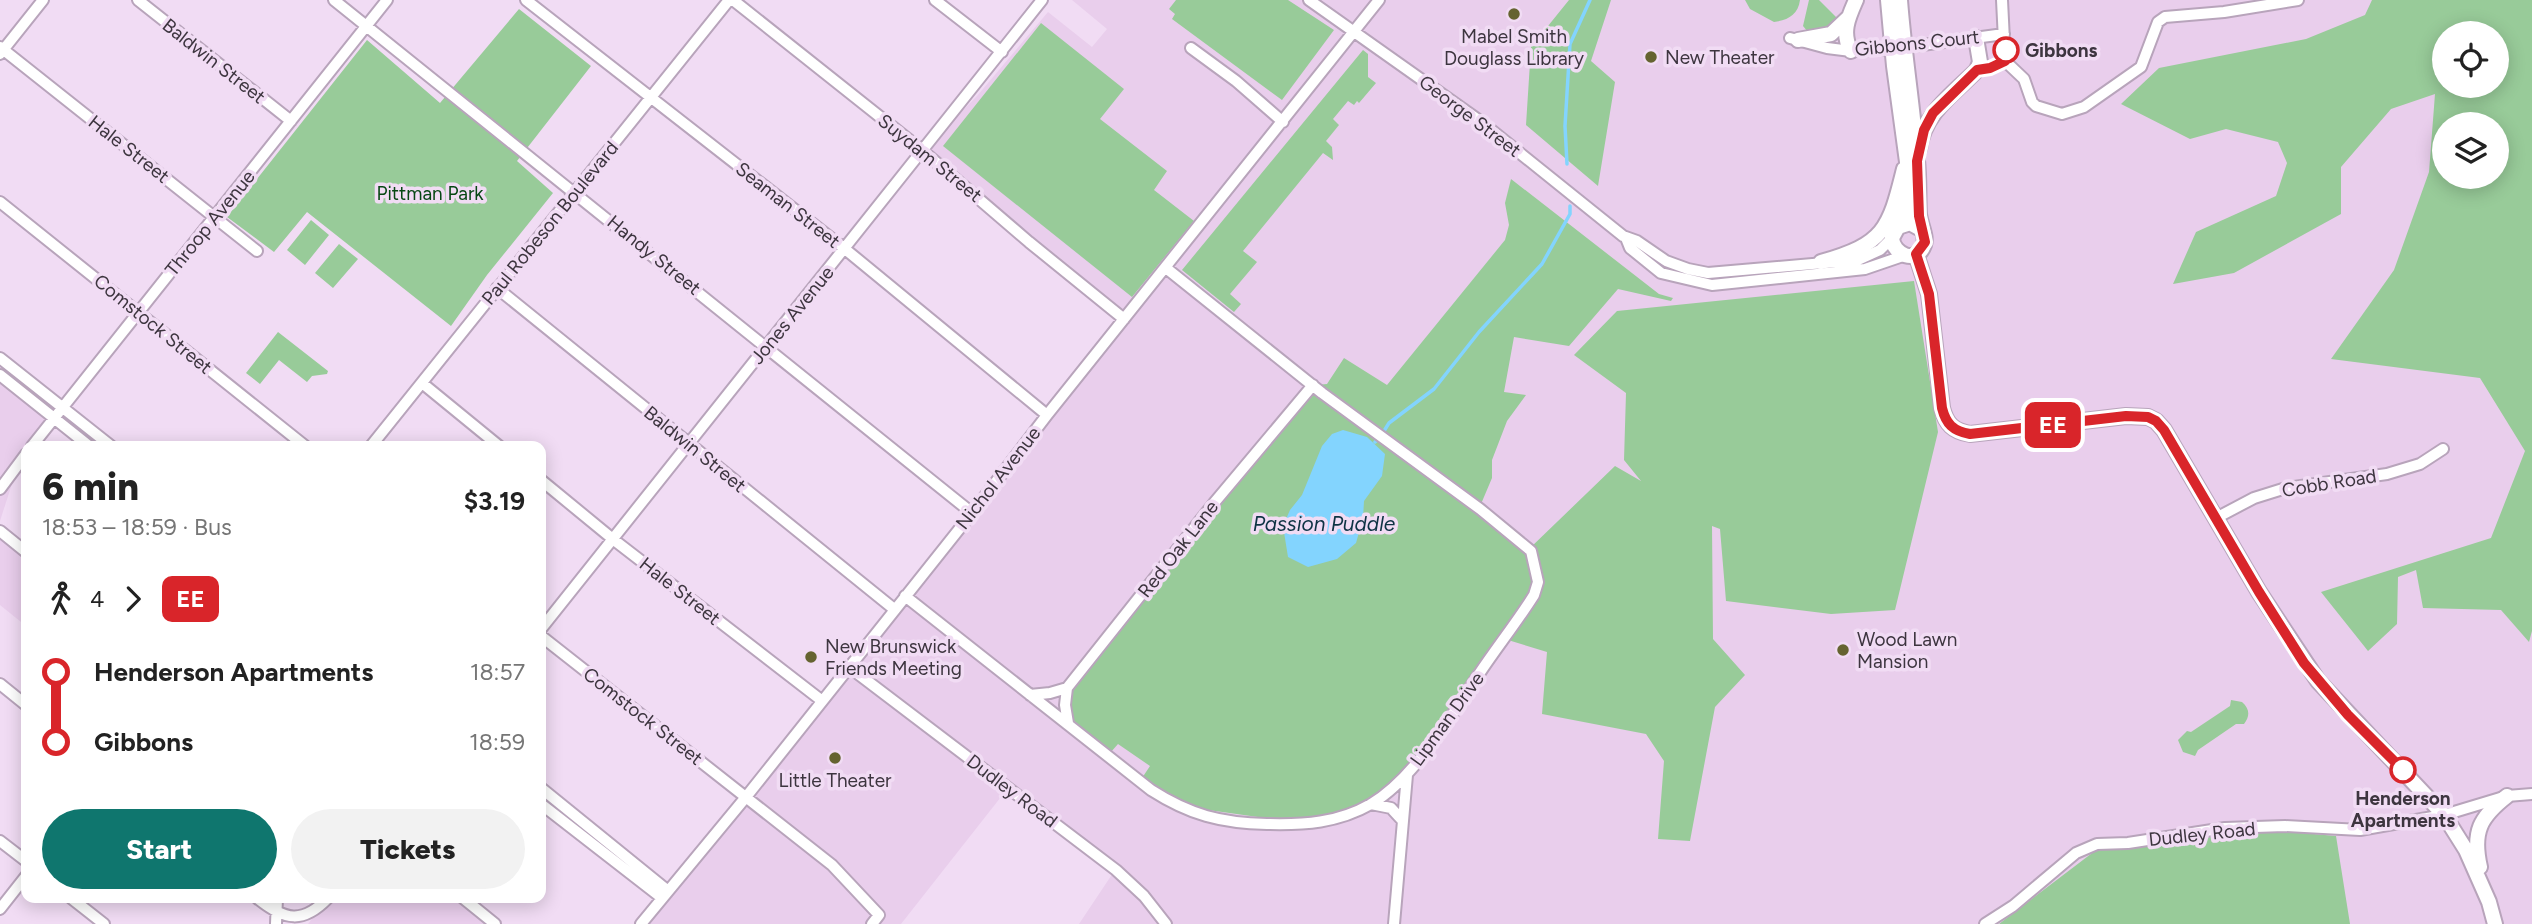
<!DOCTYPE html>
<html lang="en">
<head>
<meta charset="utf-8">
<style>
	:root { --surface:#fff; --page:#f2f2f2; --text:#222; --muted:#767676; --accent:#0f766e }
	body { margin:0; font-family:Figtree,sans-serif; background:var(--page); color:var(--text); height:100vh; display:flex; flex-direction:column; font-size:26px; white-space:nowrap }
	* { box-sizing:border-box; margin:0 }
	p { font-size:23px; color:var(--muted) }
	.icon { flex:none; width:38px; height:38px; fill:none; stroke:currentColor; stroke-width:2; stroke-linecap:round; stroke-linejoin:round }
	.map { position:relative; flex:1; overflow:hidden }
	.panel { position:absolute; left:21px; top:441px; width:525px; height:462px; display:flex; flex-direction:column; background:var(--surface); border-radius:14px; box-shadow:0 4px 18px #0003 }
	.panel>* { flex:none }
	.badge { padding:0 14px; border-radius:10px; font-size:24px; line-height:46px }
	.controls { position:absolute; left:2432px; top:21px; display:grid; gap:14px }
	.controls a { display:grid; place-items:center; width:77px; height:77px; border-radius:50%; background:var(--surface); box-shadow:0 4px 18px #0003; font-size:35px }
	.map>.badge { position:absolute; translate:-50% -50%; box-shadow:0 0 0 4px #fff }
	.legs { display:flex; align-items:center; gap:10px; height:77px; padding:0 21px; font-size:23px }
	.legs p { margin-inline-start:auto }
	.headline { display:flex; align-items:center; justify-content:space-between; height:119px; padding:0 21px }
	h1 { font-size:38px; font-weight:800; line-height:52px }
	.primary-button { display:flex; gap:14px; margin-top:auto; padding:14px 21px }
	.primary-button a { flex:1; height:80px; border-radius:42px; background:var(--accent); color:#fff; font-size:28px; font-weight:800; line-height:80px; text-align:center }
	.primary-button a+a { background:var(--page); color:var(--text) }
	ul { padding:0 21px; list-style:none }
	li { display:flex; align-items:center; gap:24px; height:70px; font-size:26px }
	li i { display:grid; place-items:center; width:10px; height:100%; margin:0 9px; background:currentColor }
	li i::after { content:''; width:18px; height:18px; margin:-9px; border:5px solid; border-radius:50%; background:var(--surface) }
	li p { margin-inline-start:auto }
	li:first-child i { background:linear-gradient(#0000 50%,currentColor 0) }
	li:last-child i { background:linear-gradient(currentColor 50%,#0000 0) }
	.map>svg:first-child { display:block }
	.built { fill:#e9ceec; fill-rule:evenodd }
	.green { fill:#98cb99; fill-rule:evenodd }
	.water { fill:#83d4fe }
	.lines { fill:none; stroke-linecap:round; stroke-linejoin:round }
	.stream { stroke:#83d4fe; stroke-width:3.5 }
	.minor-casing { stroke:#b8a4bb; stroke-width:14 }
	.major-casing { stroke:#b8a4bb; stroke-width:18 }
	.minor { stroke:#fff; stroke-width:10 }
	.major { stroke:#fff; stroke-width:14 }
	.line-1-casing { stroke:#fff; stroke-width:16 }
	.line-1 { stroke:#d9252a; stroke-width:10 }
	.poi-dot { fill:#656330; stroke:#f1dcf4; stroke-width:2.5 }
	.stop-1-dot { fill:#fff; stroke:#d9252a; stroke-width:3.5 }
	.labels { text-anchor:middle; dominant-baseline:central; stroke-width:7; stroke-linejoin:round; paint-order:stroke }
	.poi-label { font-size:19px; fill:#3d353f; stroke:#f1dcf4; text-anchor:start }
	.street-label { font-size:19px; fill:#3d353f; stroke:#f1dcf4 }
	.stop-label { font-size:19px; font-weight:bold; fill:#3d353f; stroke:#f1dcf4; text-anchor:start }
	.park-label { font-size:19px; fill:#064713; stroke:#f1dcf4 }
	.water-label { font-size:21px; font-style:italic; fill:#0e3344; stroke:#f1dcf4 }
</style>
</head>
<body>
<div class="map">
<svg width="2532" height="924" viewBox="0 0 2532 924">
	<rect width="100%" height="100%" fill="#f1dcf4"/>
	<path class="built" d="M 1072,0 L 2532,0 L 2532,924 L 1079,924 L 1115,870 L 1008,788 L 901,924 L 643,924 L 1124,320 L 923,151 L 977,96 L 1048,12 L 1092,47 L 1107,29 ZM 2445,33 L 2497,33 L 2497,86 L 2445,86 ZM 2445,124 L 2497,124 L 2497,177 L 2445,177 Z
		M 0,365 L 59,411 L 31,446 L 26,446 L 26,452 L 19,462 L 0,521 Z
		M 0,527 L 26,548 L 26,626 L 0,605 Z
		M 328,898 L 463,898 L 495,924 L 308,924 Z"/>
	<path class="green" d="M 1176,0 L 1288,0 L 1334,30 L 1282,100 L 1172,19 L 1175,14 L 1169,9 Z
		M 1569,0 L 1611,0 L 1591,61 L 1615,82 L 1598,186 L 1526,125 L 1531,47 Z
		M 1745,0 L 1800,0 C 1798,15 1788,20 1774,22 L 1750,9 Z
		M 1809,0 L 1819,0 L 1839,20 L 1832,27 L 1808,32 L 1803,26 Z
		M 2372,0 L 2532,0 L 2532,631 L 2529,642 L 2501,610 L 2423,608 L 2416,570 L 2398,577 L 2397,624 L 2368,651 L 2321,592 L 2491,538 L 2525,451 L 2480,378 L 2331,359 L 2394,270 L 2429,172 L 2435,94 L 2391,109 L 2341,167 L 2341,214 L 2234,273 L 2173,284 L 2196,232 L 2276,196 L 2287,163 L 2278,142 L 2226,129 L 2190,139 L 2121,104 L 2159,68 L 2306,39 L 2365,15 ZM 2445,33 L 2497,33 L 2497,86 L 2445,86 ZM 2445,124 L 2497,124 L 2497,177 L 2445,177 Z
		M 519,9 L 591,66 L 517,161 L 553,193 L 487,275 L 451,326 L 307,212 L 274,252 L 227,217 L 367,40 L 440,103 Z
		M 1041,23 L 1124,89 L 1100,119 L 1167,171 L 1154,190 L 1194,221 L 1132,297 L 943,146 Z
		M 1363,50 L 1368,54 L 1368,77 L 1376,83 L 1359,103 L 1357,101 L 1354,105 L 1348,101 L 1333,119 L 1339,125 L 1326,141 L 1332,147 L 1333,160 L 1323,153 L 1243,251 L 1257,262 L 1230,294 L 1241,304 L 1234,312 L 1182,270 Z
		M 1511,179 L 1659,294 L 1673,298 L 1671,301 L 1618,289 L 1569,346 L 1514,337 L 1504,392 L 1526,395 L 1507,421 L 1492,460 L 1492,478 L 1481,504 L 1529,549 L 1615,466 L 1641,481 L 1624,460 L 1626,393 L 1574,355 L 1617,311 L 1914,281 L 1938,432 L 1895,610 L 1831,614 L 1726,601 L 1720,529 L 1712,526 L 1713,639 L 1745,675 L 1715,707 L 1690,841 L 1658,839 L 1664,761 L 1646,734 L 1542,714 L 1547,652 L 1508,640 L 1390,794 L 1323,826 L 1194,808 L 1142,778 L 1150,766 L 1118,744 L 1110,753 L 1068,723 L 1067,688 L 1316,385 L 1327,384 L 1344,358 L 1387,385 L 1505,240 L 1509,225 L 1505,203 Z
		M 311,220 L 329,235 L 305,265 L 287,250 Z
		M 339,244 L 358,259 L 333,288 L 315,273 Z
		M 278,332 L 328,371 L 327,374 L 312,376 L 307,382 L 279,360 L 260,384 L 246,373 Z
		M 2231,700 L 2242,702 C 2250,709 2250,716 2244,724 L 2236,724 L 2198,750 L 2195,756 L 2183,752 L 2178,740 L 2187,731 L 2191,732 L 2230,706 Z
		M 2227,826 L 2336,836 L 2350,924 L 1999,924 L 2104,844 Z"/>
	<path class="water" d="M 1343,430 L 1367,437 L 1385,454 L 1382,476 L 1364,501 L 1363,518 L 1356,543 L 1337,559 L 1308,567 L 1288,557 L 1283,526 L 1290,510 L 1302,495 L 1322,446 L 1332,434 Z"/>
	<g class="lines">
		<path class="stream" d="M 1567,164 L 1565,126 L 1570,44 L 1590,0
			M 1384,431 L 1389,423 L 1434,389 L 1479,332 L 1542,264 L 1570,214 L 1570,206
			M 1375,442 L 1377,440"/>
		<g class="minor-casing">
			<path id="minor" d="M 138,0 L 291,121
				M 334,0 L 972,513
				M 526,0 L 845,249 L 1047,415
				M 733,0 L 923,151 L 1029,242 L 1124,319
				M 935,0 L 1002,52
				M 1309,0 L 1480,121 L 1623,236 L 1637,241 L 1666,261 L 1688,269 L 1708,273 L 1858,260 L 1880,250 L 1892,238
				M 2002,0 L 2005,61 L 2024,79 L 2032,102 L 2036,106 L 2062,114 L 2084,107 L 2141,67 L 2158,22 L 2165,17 L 2224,12 L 2298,0
				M 1790,38 L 1827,48 L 1851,51 L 1892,49 L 2004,34
				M 0,47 L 257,251
				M 1191,48 L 1236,81 L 1283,122
				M 0,54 L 43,0
				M 1977,70 L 1990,68 L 2005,61
				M 0,202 L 305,446
				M 1626,238 L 1630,248 L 1661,273 L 1712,285 L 1865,269 L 1903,256
				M 497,288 L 894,609
				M 0,358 L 111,446
				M 0,375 L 89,446
				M 422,383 L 499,446
				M 32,446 L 387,0
				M 371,446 L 729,0
				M 541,480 L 614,540 L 821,700
				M 0,489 L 26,454
				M 2216,518 L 2254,498 L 2286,488 L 2387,474 L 2420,464 L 2443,449
				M 0,531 L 26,552
				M 905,596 L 1151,790 C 1190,815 1221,823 1267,824 C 1304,825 1338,823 1371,804 C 1414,779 1451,716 1479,674 C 1497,647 1517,622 1534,595 L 1538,582 L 1531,551 L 1480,509 L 1322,393 L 1166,268
				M 541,629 L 1042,0
				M 541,636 L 832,865 L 879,915 L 872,924
				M 849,667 L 1116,870 L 1144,896 L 1166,924
				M 0,684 L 26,705
				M 1030,695 L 1050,693 L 1067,688
				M 1068,723 L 1065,705 L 1067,688 L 1214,503 L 1313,385
				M 541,788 L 668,891
				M 541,804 L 662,898
				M 1371,804 L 1391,808 L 1403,821
				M 0,841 L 26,861
				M 71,898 L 104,924
				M 257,898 C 285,921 303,924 328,898
				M 463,898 L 495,924
				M 0,909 L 26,876
				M 276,924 L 277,898
				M 641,924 L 746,797 L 972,513 L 1047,415 L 1379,0
				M 1394,924 L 1407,775
				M 1985,924 L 2013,906 L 2076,853 L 2097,844 L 2128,843 L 2225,828 L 2285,826 L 2360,830 L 2444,815 L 2507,796 L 2532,794"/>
		</g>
		<g class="major-casing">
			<path id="major" d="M 1888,0 L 1894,66 L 1910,184 L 1908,207 L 1898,227
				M 1900,0 C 1904,54 1913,107 1917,160 C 1919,178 1918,196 1919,214 C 1920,224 1927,236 1924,245 C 1917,265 1893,255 1892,238 L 1898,227 L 1910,223 L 1921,229
				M 1798,40 L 1831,34 L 1849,17
				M 1851,51 C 1841,33 1848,18 1856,0
				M 1919,149 C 1924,113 1953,94 1977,70 L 1980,62 L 1976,38
				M 1916,254 L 1929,294 L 1942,408 C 1946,424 1953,431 1970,434 L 2126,416 L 2148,417 L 2156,421 L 2164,430 L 2259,592 L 2318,681 L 2444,815 L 2466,850 L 2489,902 L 2495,924
				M 1821,262 C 1884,244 1889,230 1904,169
				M 2480,867 C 2472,832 2480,817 2507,796"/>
		</g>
		<use href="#minor" class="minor"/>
		<use href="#major" class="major"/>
	</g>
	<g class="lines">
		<g class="line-1-casing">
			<path id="line-1" d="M 2006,50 L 2005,61 L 1990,68 L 1977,70 L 1933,113 L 1924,130 L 1917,161 L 1919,216 L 1925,242 L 1916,254 L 1929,294 L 1942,408 C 1946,424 1953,431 1970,434 L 2126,416 L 2148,417 L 2156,421 L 2164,430 L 2259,592 L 2304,663 L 2348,715 L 2403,770"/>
		</g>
		<use href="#line-1" class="line-1"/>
	</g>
	<g class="poi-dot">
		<circle cx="1514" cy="14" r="7"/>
		<circle cx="1651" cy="57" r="7"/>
		<circle cx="1843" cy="650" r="7"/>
		<circle cx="811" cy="657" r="7"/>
		<circle cx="835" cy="758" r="7"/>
	</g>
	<g class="stop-1-dot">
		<circle cx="2006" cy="50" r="12"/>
		<circle cx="2403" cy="770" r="12"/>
	</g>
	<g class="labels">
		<g class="poi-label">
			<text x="1514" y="36" text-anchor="middle">Mabel Smith<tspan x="1514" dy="22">Douglass Library</tspan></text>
			<text x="1665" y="57">New Theater</text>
			<text x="1857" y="639">Wood Lawn<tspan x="1857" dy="22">Mansion</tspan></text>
			<text x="825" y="646">New Brunswick<tspan x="825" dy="22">Friends Meeting</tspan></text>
			<text x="835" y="780" text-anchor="middle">Little Theater</text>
		</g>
		<g class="street-label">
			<text transform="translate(1917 43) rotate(-6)">Gibbons Court</text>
			<text transform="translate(214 61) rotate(38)">Baldwin Street</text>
			<text transform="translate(1470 116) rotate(37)">George Street</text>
			<text transform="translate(129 149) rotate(38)">Hale Street</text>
			<text transform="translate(930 158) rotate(39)">Suydam Street</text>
			<text transform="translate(788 205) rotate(38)">Seaman Street</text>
			<text transform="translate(210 223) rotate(-51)">Throop Avenue</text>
			<text transform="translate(550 223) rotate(-51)">Paul Robeson Boulevard</text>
			<text transform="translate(654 255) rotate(39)">Handy Street</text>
			<text transform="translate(792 315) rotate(-51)">Jones Avenue</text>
			<text transform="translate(153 324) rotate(39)">Comstock Street</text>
			<text transform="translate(695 449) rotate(39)">Baldwin Street</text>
			<text transform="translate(998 478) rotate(-52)">Nichol Avenue</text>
			<text transform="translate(2329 483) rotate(-9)">Cobb Road</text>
			<text transform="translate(1178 549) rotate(-52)">Red Oak Lane</text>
			<text transform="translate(680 591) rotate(38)">Hale Street</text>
			<text transform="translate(643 716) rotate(38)">Comstock Street</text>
			<text transform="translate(1447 719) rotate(-54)">Lipman Drive</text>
			<text transform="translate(1012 791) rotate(37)">Dudley Road</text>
			<text transform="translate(2202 834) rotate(-6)">Dudley Road</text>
		</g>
		<g class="stop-label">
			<text x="2025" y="50">Gibbons</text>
			<text x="2403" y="798" text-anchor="middle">Henderson<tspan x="2403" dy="22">Apartments</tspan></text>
		</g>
		<g class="park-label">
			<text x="430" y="193">Pittman Park</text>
		</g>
		<g class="water-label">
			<text x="1324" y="523">Passion Puddle</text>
		</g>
	</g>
</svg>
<div class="controls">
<a><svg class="icon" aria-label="locate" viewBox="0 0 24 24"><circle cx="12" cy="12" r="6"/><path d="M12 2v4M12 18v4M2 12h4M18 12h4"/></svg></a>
<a><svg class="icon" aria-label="layers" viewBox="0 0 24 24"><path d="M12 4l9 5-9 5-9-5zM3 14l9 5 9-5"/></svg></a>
</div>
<b class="badge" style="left:2053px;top:425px;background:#d9252a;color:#fff">EE</b>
<section class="panel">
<div class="headline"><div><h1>6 min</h1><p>18:53 – 18:59 · Bus</p></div><b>$3.19</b></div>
<div class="legs"><svg class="icon" aria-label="walk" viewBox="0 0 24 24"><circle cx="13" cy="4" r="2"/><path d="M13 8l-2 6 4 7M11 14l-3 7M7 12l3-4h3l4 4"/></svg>4<svg class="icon" aria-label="forward" viewBox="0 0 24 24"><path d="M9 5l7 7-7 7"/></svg><b class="badge" style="background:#d9252a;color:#fff">EE</b></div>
<ul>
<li><i style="color:#d9252a"></i><b>Henderson Apartments</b><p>18:57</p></li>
<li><i style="color:#d9252a"></i><b>Gibbons</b><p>18:59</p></li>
</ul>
<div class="primary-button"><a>Start</a><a>Tickets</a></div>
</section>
</div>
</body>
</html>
